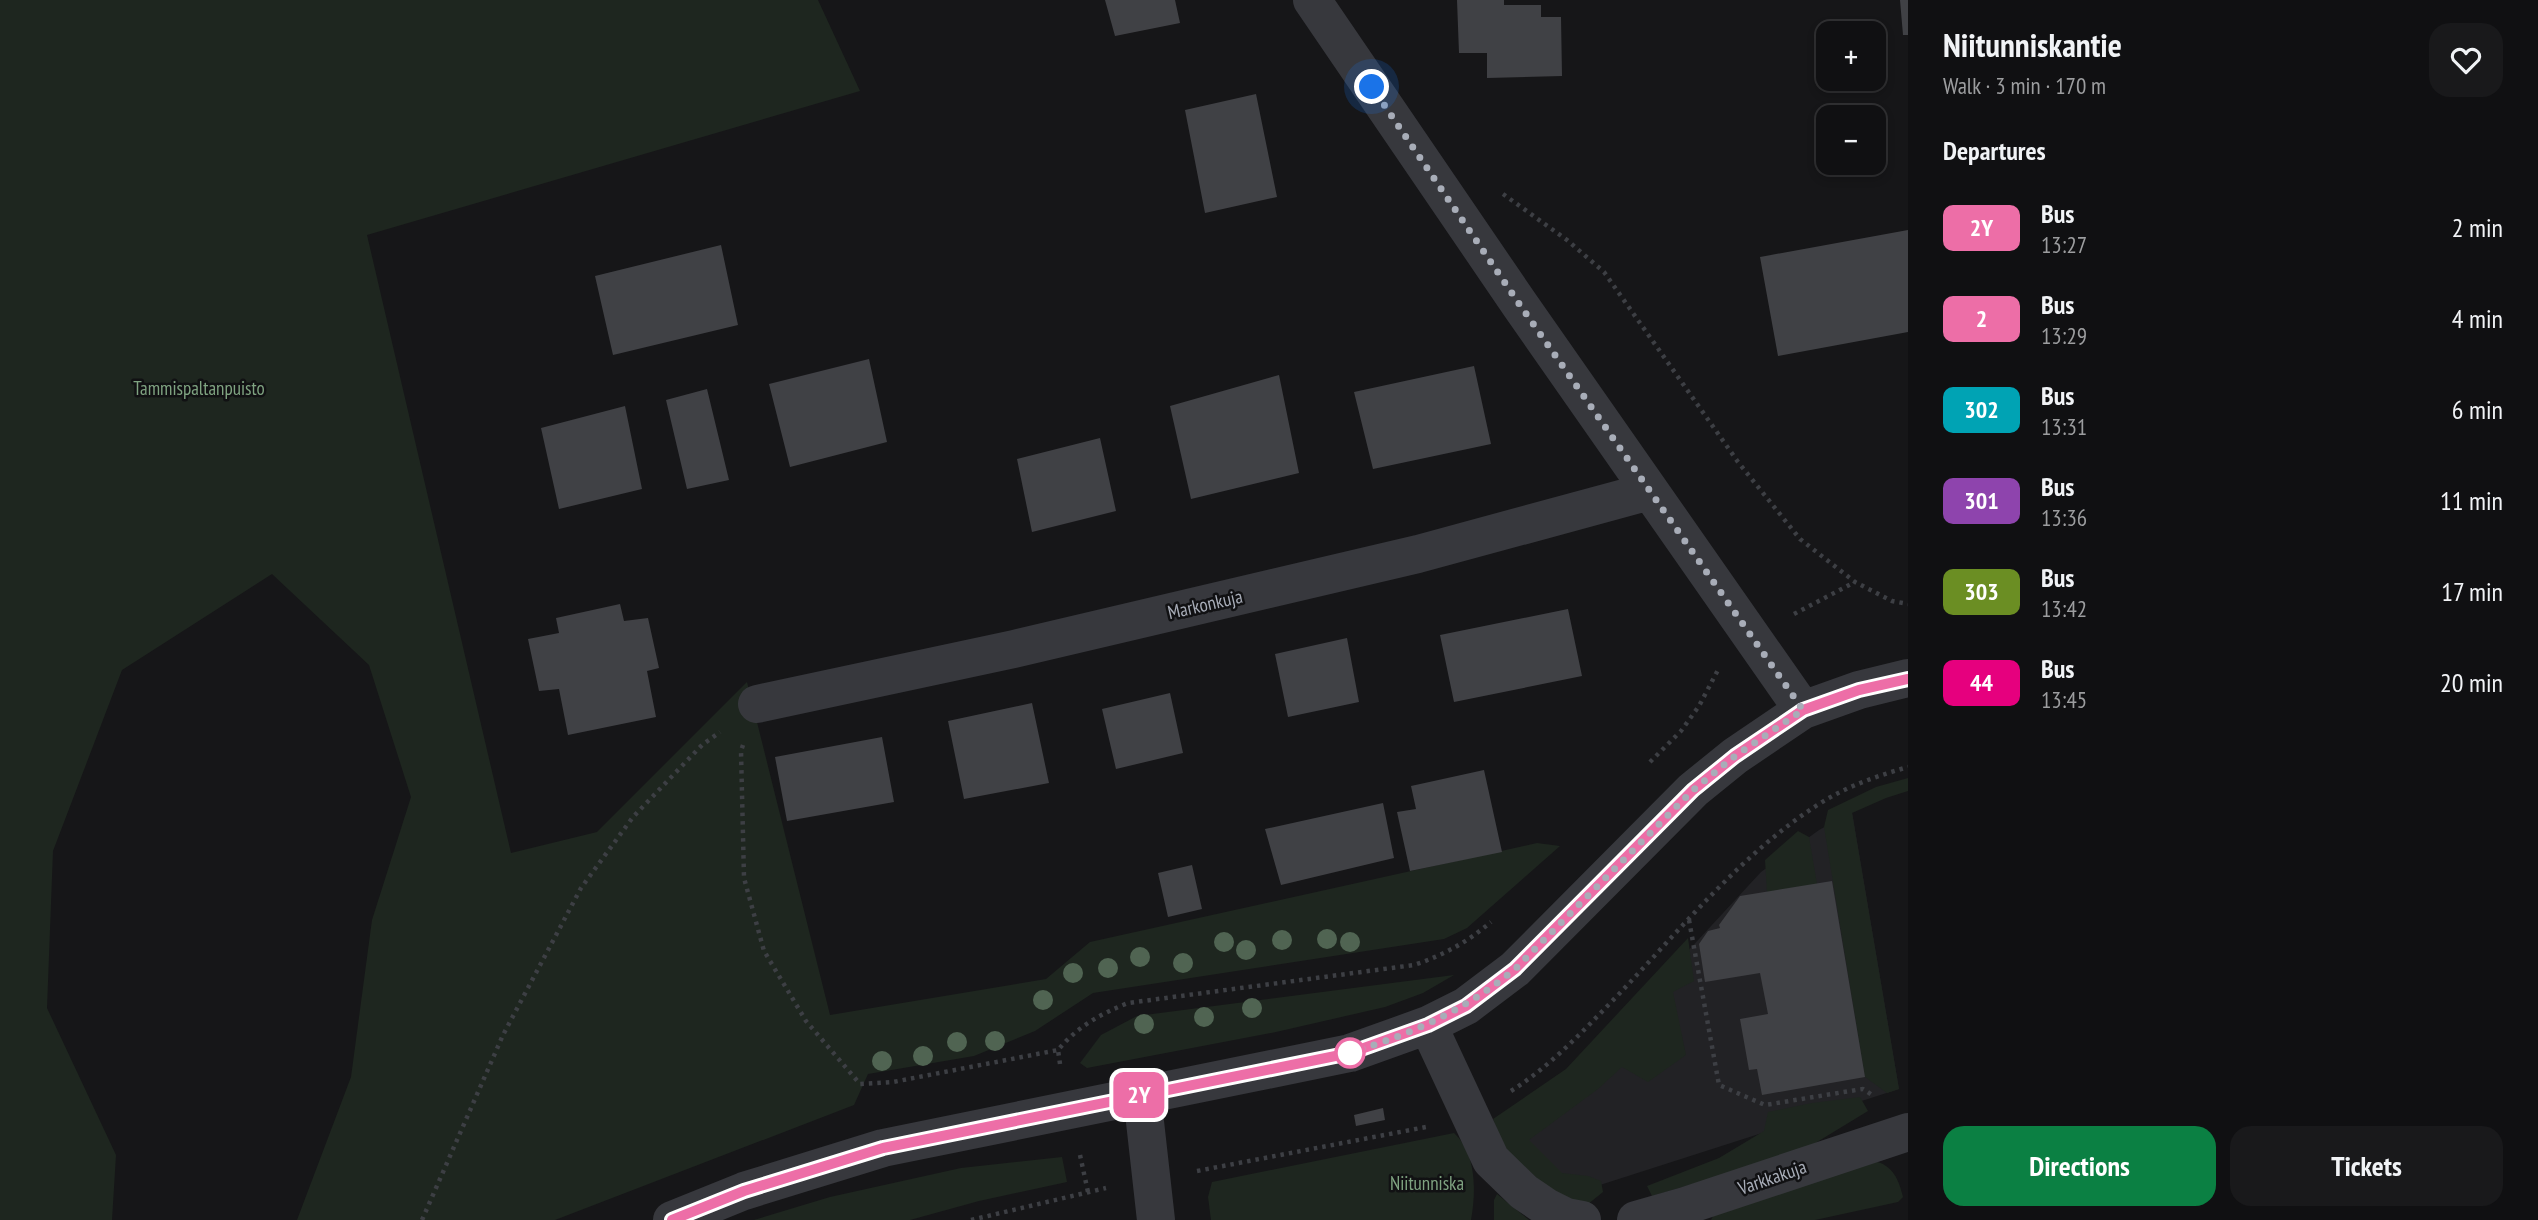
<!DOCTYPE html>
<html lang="en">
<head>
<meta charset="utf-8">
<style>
	:root { --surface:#101012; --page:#19191b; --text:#f1f3f6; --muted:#9c9d9f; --line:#303032; --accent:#0b8043 }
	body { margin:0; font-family:"PT Sans Narrow",sans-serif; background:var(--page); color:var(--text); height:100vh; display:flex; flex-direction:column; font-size:26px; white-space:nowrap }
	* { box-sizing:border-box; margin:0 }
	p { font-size:23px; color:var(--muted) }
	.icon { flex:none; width:38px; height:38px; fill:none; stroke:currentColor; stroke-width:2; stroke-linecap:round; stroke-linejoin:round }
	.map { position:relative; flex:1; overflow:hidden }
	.side { display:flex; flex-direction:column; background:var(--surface); width:630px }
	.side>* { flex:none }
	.badge { padding:0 14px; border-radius:10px; font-size:24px; line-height:46px }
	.controls { position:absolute; left:1816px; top:21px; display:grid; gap:14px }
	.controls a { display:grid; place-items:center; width:70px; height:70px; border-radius:14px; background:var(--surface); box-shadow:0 4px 10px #0003,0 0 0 2px var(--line); font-size:35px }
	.you { position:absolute; width:35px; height:35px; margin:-18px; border:5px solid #fff; border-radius:50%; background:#1a73e8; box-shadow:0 0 0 10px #1a73e833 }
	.map>.badge { position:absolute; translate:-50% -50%; box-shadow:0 0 0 4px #fff }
	h2 { padding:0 35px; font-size:26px; line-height:63px }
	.round { display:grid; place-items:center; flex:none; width:74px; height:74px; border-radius:21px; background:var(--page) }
	.summary { display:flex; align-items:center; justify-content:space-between; height:119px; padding:0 35px }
	h1 { font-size:33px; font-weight:600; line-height:52px }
	.primary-button { display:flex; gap:14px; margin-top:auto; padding:14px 35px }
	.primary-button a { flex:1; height:80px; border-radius:21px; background:var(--accent); color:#fff; font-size:28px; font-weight:600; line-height:80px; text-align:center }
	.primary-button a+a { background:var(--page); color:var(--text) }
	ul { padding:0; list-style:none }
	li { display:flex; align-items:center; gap:21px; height:91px; padding:0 35px }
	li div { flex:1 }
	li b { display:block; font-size:26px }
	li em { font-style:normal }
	li .badge { min-width:77px; font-weight:700; text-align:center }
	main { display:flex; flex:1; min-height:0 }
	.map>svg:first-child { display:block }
	.built { fill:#222225 }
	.green { fill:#1e261f }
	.building { fill:#404145 }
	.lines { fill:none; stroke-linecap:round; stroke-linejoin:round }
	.path { stroke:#3d3f44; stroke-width:4.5; stroke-dasharray:3.5 5; stroke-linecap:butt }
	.minor { stroke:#37383d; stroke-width:38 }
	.tree { fill:#506452 }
	.line-casing { stroke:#fff; stroke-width:16 }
	.line { stroke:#ed6ea7; stroke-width:10 }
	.walk { stroke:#a8adb8; stroke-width:7; stroke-dasharray:0 12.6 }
	.stop-dot { fill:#fff; stroke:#ed6ea7; stroke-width:3.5 }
	.labels { text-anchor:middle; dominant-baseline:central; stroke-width:5; stroke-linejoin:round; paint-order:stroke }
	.park-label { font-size:19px; fill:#7fa381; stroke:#111113 }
	.street-label { font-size:19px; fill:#a8adb8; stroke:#111113 }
</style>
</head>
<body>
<main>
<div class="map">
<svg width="1908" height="1220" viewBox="0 0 1908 1220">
	<rect width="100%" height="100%" fill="#161618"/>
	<path class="built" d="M 1852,812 L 1899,1089 L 1600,1185 L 1519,1165 L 1528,1103 L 1612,1033 L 1761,872 L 1819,830 Z"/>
	<path class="green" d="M 0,0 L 818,0 L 860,91 L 367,235 L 511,853 L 597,832 L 747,682 L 830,1015 L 1046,979 L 1090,942 L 1537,843 L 1560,846 L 1467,928 L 1444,939 L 1093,993 L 1035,1031 L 974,1056 L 868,1074 L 854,1105 L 555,1220 L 297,1220 L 351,1077 L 372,920 L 411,797 L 369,665 L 272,574 L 122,670 L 53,851 L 47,1008 L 116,1155 L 112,1220 L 0,1220 Z
		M 1908,778 L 1908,791 L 1886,798 L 1852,813 L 1899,1089 L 1887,1093 L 1865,1077 L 1824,827 L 1828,810 L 1876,787 Z
		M 1798,831 L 1809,837 L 1817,884 L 1767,892 L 1765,860 Z
		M 1688,938 L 1694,981 L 1673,992 L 1686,1055 L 1648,1082 L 1622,1067 L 1598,1089 L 1529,1140 L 1562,1173 L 1588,1176 L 1601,1181 L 1603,1192 L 1588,1204 L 1562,1200 L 1505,1150 L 1493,1119 L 1566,1069 Z
		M 1454,975 L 1423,993 L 1385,1007 L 1276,1032 L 1087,1068 L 1080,1063 L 1101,1035 L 1137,1016 Z
		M 1860,1097 L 1868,1111 L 1799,1153 L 1652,1196 L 1647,1186 L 1719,1158 L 1764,1131 L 1768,1112 L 1812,1103 Z
		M 1454,1133 C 1477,1154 1476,1192 1471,1220 L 1211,1220 L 1208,1197 L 1212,1182 Z
		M 1062,1157 L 1067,1182 L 979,1201 L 910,1220 L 754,1220 L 830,1197 L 961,1168 Z
		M 1874,1161 C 1893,1165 1899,1180 1903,1197 L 1898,1202 L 1815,1220 L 1711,1220 L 1715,1212 Z
		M 1497,1194 L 1529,1220 L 1494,1220 L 1494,1200 Z"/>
	<path class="building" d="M 1105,0 L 1175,0 L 1180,23 L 1115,36 Z
		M 1457,0 L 1504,0 L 1504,5 L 1541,5 L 1541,17 L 1561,17 L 1562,76 L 1487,78 L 1487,53 L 1459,53 Z
		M 1900,0 L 1908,0 L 1908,35 L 1903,35 Z
		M 1256,94 L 1277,197 L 1205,213 L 1185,110 Z
		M 1908,230 L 1908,332 L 1778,356 L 1760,257 Z
		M 721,245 L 738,325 L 613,355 L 595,276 Z
		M 869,359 L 887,442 L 790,467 L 769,384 Z
		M 1474,366 L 1491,444 L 1373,469 L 1354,392 Z
		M 1279,375 L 1299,473 L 1191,499 L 1170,406 Z
		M 707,389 L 729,480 L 687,489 L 666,400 Z
		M 625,406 L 642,489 L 559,509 L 541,428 Z
		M 1100,438 L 1116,511 L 1032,532 L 1017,459 Z
		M 620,604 L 624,621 L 648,618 L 659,668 L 647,671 L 656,717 L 568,735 L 559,689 L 539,691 L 528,639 L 559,633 L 556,618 Z
		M 1568,609 L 1582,676 L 1454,702 L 1440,635 Z
		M 1347,638 L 1359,702 L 1288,717 L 1275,654 Z
		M 1170,693 L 1183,753 L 1116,769 L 1102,709 Z
		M 1032,703 L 1049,783 L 964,799 L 948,721 Z
		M 882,737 L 894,802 L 787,821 L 775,757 Z
		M 1484,770 L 1502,852 L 1410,871 L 1397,812 L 1416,809 L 1411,786 Z
		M 1383,803 L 1394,858 L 1281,885 L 1265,829 Z
		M 1192,865 L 1202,909 L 1168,917 L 1158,873 Z
		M 1832,881 L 1865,1077 L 1762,1095 L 1757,1069 L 1749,1070 L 1740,1019 L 1768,1014 L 1760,973 L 1705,982 L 1699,944 L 1708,931 L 1720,928 L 1719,925 L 1740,896 Z
		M 1383,1108 L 1385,1120 L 1356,1126 L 1354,1115 Z"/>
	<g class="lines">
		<path class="path" d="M 1503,194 L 1567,240 L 1604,272 L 1738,462 L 1800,539 L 1855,582 L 1892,601 L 1908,604
			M 1794,614 L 1855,582
			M 743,745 L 741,751 L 744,878 L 764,951 L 806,1021 L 860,1084 L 893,1082 L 1058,1050
			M 1650,762 L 1681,731 L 1699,706 L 1719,668
			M 1689,920 L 1719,1085 L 1765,1105 L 1856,1090 L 1863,1089 L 1872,1095
			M 1060,1064 L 1058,1050 C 1077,1027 1100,1014 1128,1003 L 1414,965 C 1444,955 1467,942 1491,922
			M 1511,1091 C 1552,1065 1584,1030 1618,995 C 1681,929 1742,853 1819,804 C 1847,786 1877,776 1908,767
			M 1080,1155 L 1088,1192
			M 1197,1171 L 1426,1127
			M 422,1220 L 503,1035 L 581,888 L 633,817 L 702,745 L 720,732
			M 971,1220 L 1106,1188"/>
		<path class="minor" d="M 1312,0 L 1520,305 L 1803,710
			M 757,704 L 1014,649 L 1418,554 L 1650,491
			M 1428,1025 L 1491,1160 L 1524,1192 L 1546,1207 L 1566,1217 L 1582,1220
			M 1142,1095 L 1156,1220
			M 672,1220 L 744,1191 L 883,1148 L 1350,1053 L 1428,1025 L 1466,1006 L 1515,969 L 1693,790 L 1735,756 L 1803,710 L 1859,690 L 1908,678
			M 1636,1220 L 1685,1206 L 1908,1132"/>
	</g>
	<g class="tree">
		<circle cx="1327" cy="939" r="10"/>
		<circle cx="1282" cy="940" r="10"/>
		<circle cx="1224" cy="942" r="10"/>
		<circle cx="1350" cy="942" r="10"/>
		<circle cx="1246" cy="950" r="10"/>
		<circle cx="1140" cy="957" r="10"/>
		<circle cx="1183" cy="963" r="10"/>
		<circle cx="1108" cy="968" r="10"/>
		<circle cx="1073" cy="973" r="10"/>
		<circle cx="1043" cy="1000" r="10"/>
		<circle cx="1252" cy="1008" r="10"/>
		<circle cx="1204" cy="1017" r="10"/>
		<circle cx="1144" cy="1024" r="10"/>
		<circle cx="995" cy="1041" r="10"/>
		<circle cx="957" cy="1042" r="10"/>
		<circle cx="923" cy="1056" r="10"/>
		<circle cx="882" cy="1061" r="10"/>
	</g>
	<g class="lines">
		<g class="line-casing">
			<path id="line" d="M 672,1220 L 744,1191 L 883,1148 L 1350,1053 L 1428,1025 L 1466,1006 L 1515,969 L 1693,790 L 1735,756 L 1803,710 L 1859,690 L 1908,679"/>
		</g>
		<use href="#line" class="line"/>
		<path class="walk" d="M 1350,1053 C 1413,1033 1464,1011 1515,969 L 1693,790 L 1735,756 L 1803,710 L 1520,305 L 1372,87"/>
	</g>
	<circle class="stop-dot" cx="1350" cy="1053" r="14"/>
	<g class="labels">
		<g class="park-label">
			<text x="199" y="388">Tammispaltanpuisto</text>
			<text x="1427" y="1183">Niitunniska</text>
		</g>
		<g class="street-label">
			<text transform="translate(1205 604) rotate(-13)">Markonkuja</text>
			<text transform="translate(1772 1177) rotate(-19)">Varkkakuja</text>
		</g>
	</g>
</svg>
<div class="controls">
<a>+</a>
<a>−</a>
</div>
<div class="you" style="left:1372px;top:87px"></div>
<b class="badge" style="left:1139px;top:1095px;background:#ed6ea7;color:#fff">2Y</b>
</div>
<section class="side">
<div class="summary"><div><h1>Niitunniskantie</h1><p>Walk · 3 min · 170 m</p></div><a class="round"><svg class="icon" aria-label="heart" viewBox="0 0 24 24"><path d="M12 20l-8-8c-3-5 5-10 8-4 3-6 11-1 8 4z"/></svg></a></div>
<h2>Departures</h2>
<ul>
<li><span class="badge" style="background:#ed6ea7;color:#fff">2Y</span><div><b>Bus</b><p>13:27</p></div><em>2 min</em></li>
<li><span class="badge" style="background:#ed6ea7;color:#fff">2</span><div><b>Bus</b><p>13:29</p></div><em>4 min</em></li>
<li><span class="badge" style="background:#00a3b4;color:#fff">302</span><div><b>Bus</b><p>13:31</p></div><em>6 min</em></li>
<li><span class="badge" style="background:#8e44ad;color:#fff">301</span><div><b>Bus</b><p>13:36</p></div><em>11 min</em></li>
<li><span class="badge" style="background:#6b8e23;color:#fff">303</span><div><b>Bus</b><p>13:42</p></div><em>17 min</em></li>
<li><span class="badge" style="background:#e6007e;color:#fff">44</span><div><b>Bus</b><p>13:45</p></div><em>20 min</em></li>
</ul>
<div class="primary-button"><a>Directions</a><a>Tickets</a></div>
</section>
</main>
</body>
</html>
